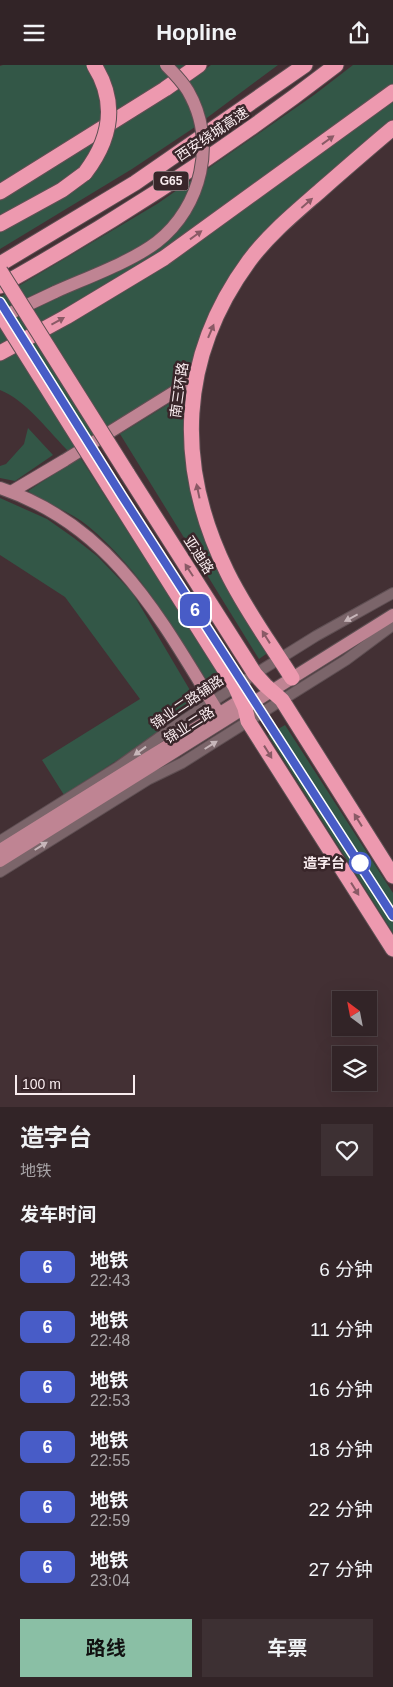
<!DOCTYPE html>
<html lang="zh">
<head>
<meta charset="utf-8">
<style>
	:root { --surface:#322427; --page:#3d3033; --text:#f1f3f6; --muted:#a8a4a7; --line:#4d4144; --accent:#8abfa5 }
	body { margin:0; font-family:Arial,"Noto Sans SC",sans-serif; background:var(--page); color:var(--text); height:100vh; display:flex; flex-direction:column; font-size:19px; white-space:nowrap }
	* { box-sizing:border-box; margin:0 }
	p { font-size:16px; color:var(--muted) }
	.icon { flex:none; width:28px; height:28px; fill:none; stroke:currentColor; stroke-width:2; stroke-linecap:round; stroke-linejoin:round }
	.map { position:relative; height:1042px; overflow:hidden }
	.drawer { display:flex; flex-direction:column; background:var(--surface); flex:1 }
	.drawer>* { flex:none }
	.badge { padding:0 10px; border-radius:8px; font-size:18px; line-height:32px }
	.needle { width:32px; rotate:328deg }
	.tools { position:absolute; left:332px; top:926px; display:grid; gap:10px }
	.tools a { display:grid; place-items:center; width:45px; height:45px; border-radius:0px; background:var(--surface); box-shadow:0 5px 20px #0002,0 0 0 1px var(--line); font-size:25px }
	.scale { position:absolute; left:15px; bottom:12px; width:120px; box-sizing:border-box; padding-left:5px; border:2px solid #f9ecef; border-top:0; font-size:14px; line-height:18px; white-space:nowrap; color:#f9ecef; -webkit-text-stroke:4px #39262a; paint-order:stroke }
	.map>.badge { position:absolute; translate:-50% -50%; box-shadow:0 0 0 2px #fff }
	h2 { padding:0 20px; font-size:19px; line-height:45px }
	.round { display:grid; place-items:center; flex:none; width:52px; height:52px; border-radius:0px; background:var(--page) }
	.headline { display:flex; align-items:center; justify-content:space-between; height:85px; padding:0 20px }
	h1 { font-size:24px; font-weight:700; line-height:38px }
	.button { display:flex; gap:10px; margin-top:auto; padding:10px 20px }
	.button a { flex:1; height:58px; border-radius:0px; background:var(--accent); color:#111; font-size:20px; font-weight:700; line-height:58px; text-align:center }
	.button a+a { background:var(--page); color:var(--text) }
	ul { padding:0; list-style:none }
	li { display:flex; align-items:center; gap:15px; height:60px; padding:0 20px }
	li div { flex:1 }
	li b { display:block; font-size:19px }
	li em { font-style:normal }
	li .badge { min-width:55px; font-weight:700; text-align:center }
	header { display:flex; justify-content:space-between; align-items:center; height:65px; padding:0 20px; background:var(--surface); font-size:22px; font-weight:700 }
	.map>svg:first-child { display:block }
	.green { fill:#335747 }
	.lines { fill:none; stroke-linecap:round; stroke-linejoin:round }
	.minor-casing { stroke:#5f4f53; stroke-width:12 }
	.major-casing { stroke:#5f4f53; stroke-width:14 }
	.highway-casing { stroke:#5f4f53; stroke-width:17 }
	.minor { stroke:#7b656a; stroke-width:10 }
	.major { stroke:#bf8493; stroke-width:12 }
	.highway { stroke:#ed99af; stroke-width:15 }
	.major-bridge-casing { stroke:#5f4f53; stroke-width:14; stroke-linecap:butt }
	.highway-bridge-casing { stroke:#5f4f53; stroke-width:17; stroke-linecap:butt }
	.major-bridge { stroke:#bf8493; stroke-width:12 }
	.highway-bridge { stroke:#ed99af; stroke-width:15 }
	.oneway { fill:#8a5a66 }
	.oneway2 { fill:#c7b6ba }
	.line-casing { stroke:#fff; stroke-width:11 }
	.line { stroke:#485cc7; stroke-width:8 }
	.stop-dot { fill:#fff; stroke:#485cc7; stroke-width:2.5 }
	.labels { text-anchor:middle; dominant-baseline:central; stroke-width:5; stroke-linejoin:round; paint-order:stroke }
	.shield { fill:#39262a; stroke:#bfb1b4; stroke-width:1 }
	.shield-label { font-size:12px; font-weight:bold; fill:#f9ecef }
	.street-label { font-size:14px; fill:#f9ecef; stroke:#39262a }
	.stop-label { font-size:14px; font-weight:bold; fill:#f9ecef; stroke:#39262a; text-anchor:end }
</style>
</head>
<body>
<header><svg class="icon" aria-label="menu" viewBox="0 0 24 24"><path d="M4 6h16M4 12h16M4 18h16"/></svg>Hopline<svg class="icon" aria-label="share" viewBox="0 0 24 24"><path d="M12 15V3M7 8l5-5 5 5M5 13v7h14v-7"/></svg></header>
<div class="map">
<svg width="393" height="1042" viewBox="0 0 393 1042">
	<rect width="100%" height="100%" fill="#433034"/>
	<path class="green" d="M 3,0 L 191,0 L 0,122 L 0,1 Z
		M 211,0 L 278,0 L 192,64 L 132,104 L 0,184 L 0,135 L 190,15 Z
		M 353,0 L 393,0 L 393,54 L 311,126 L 233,208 L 211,245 L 195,290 L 191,311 L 70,388 C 50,368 26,335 0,325 L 0,232 L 157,139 L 314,30 Z
		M 188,327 L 189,403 L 269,587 L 259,594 L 120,369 Z
		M 28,363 L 53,390 L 15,416 L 0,413 L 0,401 L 6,399 L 24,379 Z
		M 80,392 L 223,615 L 211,622 C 175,566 140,504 88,461 C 70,446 46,439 28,426 Z
		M 0,433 L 47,454 L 74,473 L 97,491 L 132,527 L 194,632 L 189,644 L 125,690 L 64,730 L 42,695 L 140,634 L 65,532 L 0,490 Z
		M 285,660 L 393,828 L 393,868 L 268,670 Z"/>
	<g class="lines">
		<g class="minor-casing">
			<path id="minor" d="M 0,776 L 118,702 L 178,659 L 255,609 L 316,571 L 393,528
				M 0,807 L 149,714 L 182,698 L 212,679 L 346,595 L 393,560"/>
		</g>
		<g class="major-casing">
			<path id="major" d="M 0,253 L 55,227
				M 0,423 C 116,462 163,559 223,655
				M 11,427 L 65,395 L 195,314
				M 0,785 L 244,633
				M 0,796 L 393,550"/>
		</g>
		<g class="highway-casing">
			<path id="highway" d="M 0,127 L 165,24 L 199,0
				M 0,159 L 62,125 L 85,108
				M 0,199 L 135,118 L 305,0
				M 0,221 C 116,156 230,82 336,0
				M 0,288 L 66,252 L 164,193 L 393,27
				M 127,408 L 255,609 L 265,620 L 282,635 L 393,811
				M 108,420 L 235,621 L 245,643 L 248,656 L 393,884
				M 292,613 C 270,578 245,544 227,507 C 175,401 178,293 249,196 C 269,169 296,147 321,125 C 345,104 369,83 393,63"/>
		</g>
		<use href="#minor" class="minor"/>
		<use href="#major" class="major"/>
		<use href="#highway" class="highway"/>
		<g class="major-bridge-casing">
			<path id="major-bridge" d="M 55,227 C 86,213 131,197 157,177 C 202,142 217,76 188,26 C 182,16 174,8 166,0"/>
		</g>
		<g class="highway-bridge-casing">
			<path id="highway-bridge" d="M 85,108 C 111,74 118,38 94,0
				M 0,206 L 127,408
				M 0,248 L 108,420"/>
		</g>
		<use href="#major-bridge" class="major-bridge"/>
		<use href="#highway-bridge" class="highway-bridge"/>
	</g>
	<defs><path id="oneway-solid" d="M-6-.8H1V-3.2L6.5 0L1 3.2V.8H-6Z" transform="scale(1.25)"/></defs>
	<g class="oneway">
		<use href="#oneway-solid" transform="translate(328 75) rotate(-36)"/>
		<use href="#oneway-solid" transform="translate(307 138) rotate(-41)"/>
		<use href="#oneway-solid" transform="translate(196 170) rotate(-36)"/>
		<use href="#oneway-solid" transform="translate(58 256) rotate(-29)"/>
		<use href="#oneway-solid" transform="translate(211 266) rotate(-67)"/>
		<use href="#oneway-solid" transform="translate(198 426) rotate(-102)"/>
		<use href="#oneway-solid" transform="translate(189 505) rotate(-123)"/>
		<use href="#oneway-solid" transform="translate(266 572) rotate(-122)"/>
		<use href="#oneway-solid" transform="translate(268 687) rotate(58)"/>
		<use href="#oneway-solid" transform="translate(358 755) rotate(-122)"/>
		<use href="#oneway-solid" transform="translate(355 824) rotate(58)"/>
	</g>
	<g class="oneway2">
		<use href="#oneway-solid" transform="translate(351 553) rotate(152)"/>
		<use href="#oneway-solid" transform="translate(211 680) rotate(-32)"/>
		<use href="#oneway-solid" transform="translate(140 686) rotate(144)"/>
		<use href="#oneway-solid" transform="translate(41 781) rotate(-32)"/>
	</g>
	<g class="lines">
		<g class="line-casing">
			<path id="line" d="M 0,237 L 122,431 L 393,851"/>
		</g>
		<use href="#line" class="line"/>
	</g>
	<circle class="stop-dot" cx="360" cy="798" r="10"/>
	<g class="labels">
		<rect class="shield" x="153.5" y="106.5" width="35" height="19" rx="4"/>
		<g class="shield-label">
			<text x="171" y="116">G65</text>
		</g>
		<g class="street-label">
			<text transform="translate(212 69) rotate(-34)">西安绕城高速</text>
			<text transform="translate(179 325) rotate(-82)">南三环路</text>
			<text transform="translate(199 490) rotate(57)">亚迪路</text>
			<text transform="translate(187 637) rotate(-34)">锦业二路辅路</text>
			<text transform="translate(189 660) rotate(-32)">锦业二路</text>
		</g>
		<g class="stop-label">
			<text x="345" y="798">造字台</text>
		</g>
	</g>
</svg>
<div class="tools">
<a><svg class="needle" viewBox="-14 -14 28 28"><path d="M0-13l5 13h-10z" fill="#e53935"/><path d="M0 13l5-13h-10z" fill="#a8a4a7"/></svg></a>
<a><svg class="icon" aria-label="layers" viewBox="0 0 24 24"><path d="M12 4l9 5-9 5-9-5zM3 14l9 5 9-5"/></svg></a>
</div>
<div class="scale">100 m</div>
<b class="badge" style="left:195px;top:545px;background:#485cc7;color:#fff">6</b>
</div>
<section class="drawer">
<div class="headline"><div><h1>造字台</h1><p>地铁</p></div><a class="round"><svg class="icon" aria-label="heart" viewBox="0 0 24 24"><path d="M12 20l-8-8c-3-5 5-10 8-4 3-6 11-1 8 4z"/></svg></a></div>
<h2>发车时间</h2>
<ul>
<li><span class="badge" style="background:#485cc7;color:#fff">6</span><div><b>地铁</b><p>22:43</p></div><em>6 分钟</em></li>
<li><span class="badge" style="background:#485cc7;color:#fff">6</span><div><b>地铁</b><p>22:48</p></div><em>11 分钟</em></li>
<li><span class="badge" style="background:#485cc7;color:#fff">6</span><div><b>地铁</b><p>22:53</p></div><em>16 分钟</em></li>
<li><span class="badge" style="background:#485cc7;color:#fff">6</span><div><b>地铁</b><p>22:55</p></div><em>18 分钟</em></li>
<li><span class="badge" style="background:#485cc7;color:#fff">6</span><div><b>地铁</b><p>22:59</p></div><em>22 分钟</em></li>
<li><span class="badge" style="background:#485cc7;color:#fff">6</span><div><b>地铁</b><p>23:04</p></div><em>27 分钟</em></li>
</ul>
<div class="button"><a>路线</a><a>车票</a></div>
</section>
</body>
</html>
